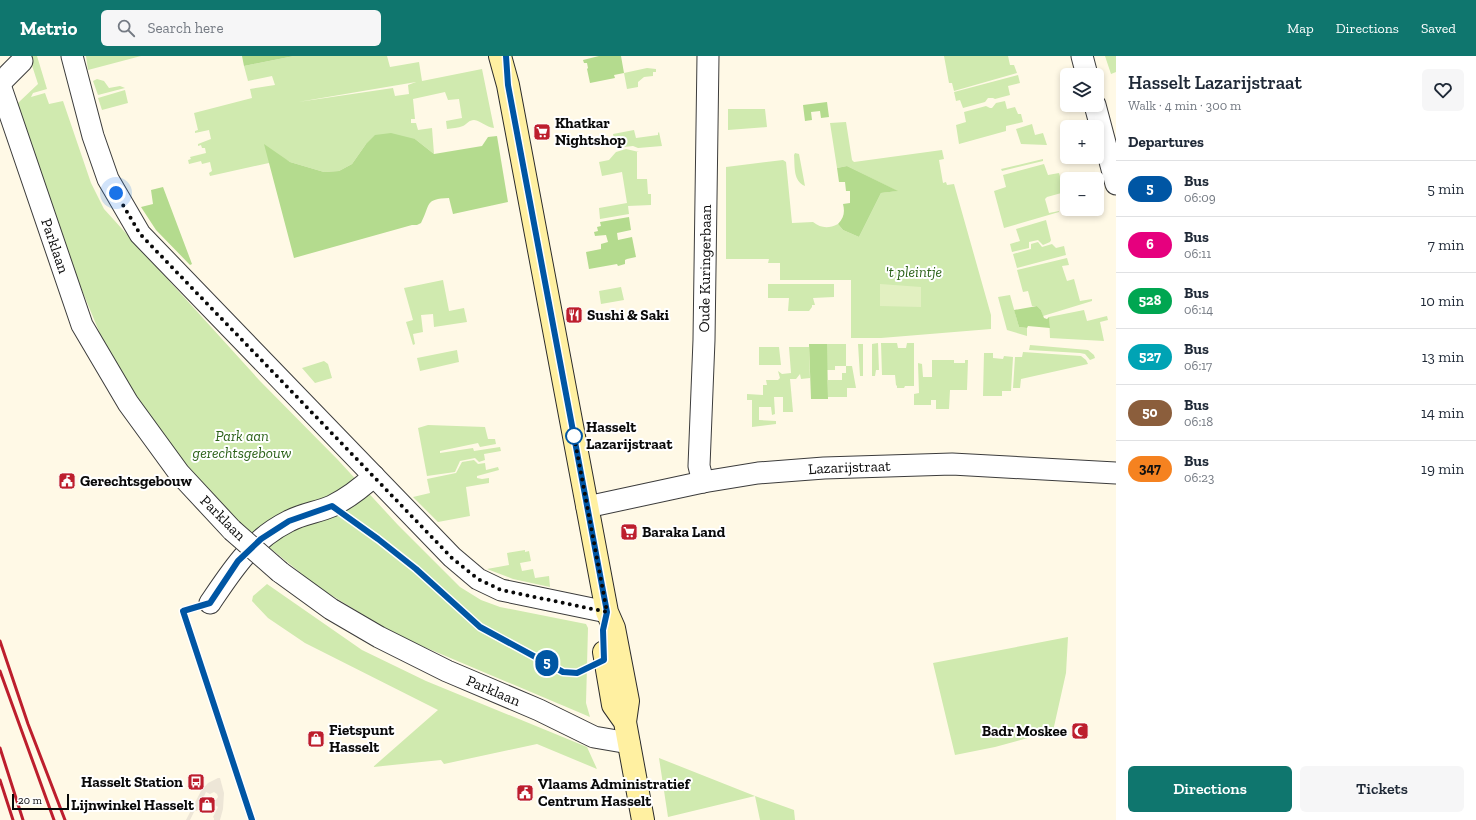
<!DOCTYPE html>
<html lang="en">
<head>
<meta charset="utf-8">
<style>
	:root { --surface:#fff; --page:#f6f6f7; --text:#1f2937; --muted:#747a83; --line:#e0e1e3; --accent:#0f766e }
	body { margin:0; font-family:"Zilla Slab",serif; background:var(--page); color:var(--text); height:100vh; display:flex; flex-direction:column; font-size:15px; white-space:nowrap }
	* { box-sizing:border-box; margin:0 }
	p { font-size:13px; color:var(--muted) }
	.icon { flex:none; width:22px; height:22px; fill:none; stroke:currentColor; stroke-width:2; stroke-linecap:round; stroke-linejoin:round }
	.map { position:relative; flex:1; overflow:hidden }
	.details { display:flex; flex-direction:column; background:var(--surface); width:360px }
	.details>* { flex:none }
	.badge { padding:0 8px; border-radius:13px; font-size:14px; line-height:26px }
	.controls { position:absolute; left:1060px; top:12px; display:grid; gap:8px }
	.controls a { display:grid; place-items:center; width:44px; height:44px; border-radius:6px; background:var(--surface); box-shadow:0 2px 6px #0003; font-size:20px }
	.scale { position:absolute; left:12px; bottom:10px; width:57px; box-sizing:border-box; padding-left:4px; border:2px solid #090909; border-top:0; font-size:11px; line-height:14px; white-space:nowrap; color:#090909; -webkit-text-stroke:3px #fff; paint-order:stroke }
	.you { position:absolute; width:20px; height:20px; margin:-10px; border:3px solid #fff; border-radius:50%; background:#1a73e8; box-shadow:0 0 0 6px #1a73e833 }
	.map>.badge { position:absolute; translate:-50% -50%; box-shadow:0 0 0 2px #fff }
	h2 { padding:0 12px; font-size:15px; line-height:36px }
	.round { display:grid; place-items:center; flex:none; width:42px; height:42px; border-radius:6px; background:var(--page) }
	.overview { display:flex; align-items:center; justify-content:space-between; height:68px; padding:0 12px }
	h1 { font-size:19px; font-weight:600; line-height:30px }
	.cta { display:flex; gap:8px; margin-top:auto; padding:8px 12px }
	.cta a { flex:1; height:46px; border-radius:6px; background:var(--accent); color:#fff; font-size:16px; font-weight:600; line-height:46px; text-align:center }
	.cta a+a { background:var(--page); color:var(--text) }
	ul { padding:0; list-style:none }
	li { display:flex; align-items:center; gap:12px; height:56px; padding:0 12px; border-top:1px solid var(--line) }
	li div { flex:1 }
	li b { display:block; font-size:15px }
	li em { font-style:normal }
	li .badge { min-width:44px; font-weight:700; text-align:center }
	header { display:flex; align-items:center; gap:24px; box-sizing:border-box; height:56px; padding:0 20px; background:var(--accent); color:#fff }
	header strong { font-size:19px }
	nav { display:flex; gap:22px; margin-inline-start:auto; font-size:14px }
	.search { width:280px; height:36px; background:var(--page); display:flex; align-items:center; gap:10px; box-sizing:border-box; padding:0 14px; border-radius:6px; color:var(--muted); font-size:15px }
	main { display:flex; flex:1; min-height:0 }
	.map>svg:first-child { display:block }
	.green { fill:#d0eaaf; fill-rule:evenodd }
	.forest { fill:#b4db8e }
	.pitch { fill:#e2f0c1 }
	.plaza { fill:#ede6d7 }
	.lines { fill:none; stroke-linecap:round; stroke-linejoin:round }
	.minor-casing { stroke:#3c3c3c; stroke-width:23 }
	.secondary-casing { stroke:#2b2b2b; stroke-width:24 }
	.minor { stroke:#fff; stroke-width:21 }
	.secondary { stroke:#fff0a1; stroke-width:22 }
	.rail { stroke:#bd1e2d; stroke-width:3 }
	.minor-bridge-casing { stroke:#3c3c3c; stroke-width:23; stroke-linecap:butt }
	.minor-bridge { stroke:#fff; stroke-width:21 }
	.line-casing { stroke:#fff; stroke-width:9 }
	.line { stroke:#0056a4; stroke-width:6 }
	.walk { stroke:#090909; stroke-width:4; stroke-dasharray:0 7.2 }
	.stop-dot { fill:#fff; stroke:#0056a4; stroke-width:2 }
	.labels { text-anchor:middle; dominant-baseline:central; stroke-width:4; stroke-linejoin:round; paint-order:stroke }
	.poi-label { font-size:15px; font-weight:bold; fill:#090909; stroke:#fff; text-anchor:start }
	.street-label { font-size:15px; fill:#090909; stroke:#fff }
	.park-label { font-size:15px; font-style:italic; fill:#2c6219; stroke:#fff }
	.stop-label { font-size:15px; font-weight:bold; fill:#090909; stroke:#fff; text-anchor:start }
</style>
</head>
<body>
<header>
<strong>Metrio</strong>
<div class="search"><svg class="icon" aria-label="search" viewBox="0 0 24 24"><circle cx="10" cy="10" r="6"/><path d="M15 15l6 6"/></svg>Search here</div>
<nav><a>Map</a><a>Directions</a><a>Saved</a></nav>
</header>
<main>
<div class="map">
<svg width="1116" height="764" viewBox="0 0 1116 764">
	<rect width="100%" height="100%" fill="#fff9e6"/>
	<path class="green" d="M 29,0 L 37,0 L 47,33 L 33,37 L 31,41 L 45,37 L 49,48 L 63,45 L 91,127 L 104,153 L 260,325 L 338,404 L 398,469 L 460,531 L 481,544 L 500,551 L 586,568 L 588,572 L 586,647 L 590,661 L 396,579 L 318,531 L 238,466 L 201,429 L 150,365 L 108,297 L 52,162 L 15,49 L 19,46 L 38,28 Z
		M 86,0 L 141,0 L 88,14 Z
		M 294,0 L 387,0 L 390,11 L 419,6 L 422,25 L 482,13 L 494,72 C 486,71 481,65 474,64 C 469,64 467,68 463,70 C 458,72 452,72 447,73 L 446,65 L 462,62 L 459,43 L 448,44 L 445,36 L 413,43 L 415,63 L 411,63 L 411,67 L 416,67 L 418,74 L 432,72 L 434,98 L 415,83 L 366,88 L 352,108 L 339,115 L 324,116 L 290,106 L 279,100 L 269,107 L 210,120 L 209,117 L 212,115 L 210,106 L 202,108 L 201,105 L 189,108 L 188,104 L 191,103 L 190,101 L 206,97 L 205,92 L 202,92 L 201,89 L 198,90 L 198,88 L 211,83 L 209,74 L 195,77 L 195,75 L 198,74 L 194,57 L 252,42 L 250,33 L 275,29 L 272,20 L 248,25 L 244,10 ZM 416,26 L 408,29 L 409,38 L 395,40 L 393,32 L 298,46 Z
		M 944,0 L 1008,0 L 1010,9 L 1014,9 L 1017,17 L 954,35 L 952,27 L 949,27 Z
		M 1105,0 L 1116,0 L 1116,16 L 1111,18 Z
		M 647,12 L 656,13 L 656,16 L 653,16 L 653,20 L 644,21 L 638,26 L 638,31 L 627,33 L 624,17 Z
		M 1018,19 L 1020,27 L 1008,30 L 1010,39 L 995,43 L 993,42 L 988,42 L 985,46 L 963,52 L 960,44 L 956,45 L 954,36 Z
		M 97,23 L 104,25 L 109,32 L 120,30 L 125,32 L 98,39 L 93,25 Z
		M 125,34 L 128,47 L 102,54 L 98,42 Z
		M 1005,45 L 1007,53 L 1015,51 L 1018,58 L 1021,58 L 1023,66 L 1006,70 L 1006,75 L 959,88 L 956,69 L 966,66 L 964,56 L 986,50 L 990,52 L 992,52 L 996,47 Z
		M 728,53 L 765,53 L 767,71 L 728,74 Z
		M 846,66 L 852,104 L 854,106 L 942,94 L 944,103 L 939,104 L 943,127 L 946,126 L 947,129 L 954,128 L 991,259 L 991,273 L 881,282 L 851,282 L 851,224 L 780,224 L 780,207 L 768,207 L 769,203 L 726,203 L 726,111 L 783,104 L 786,106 L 792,167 L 813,166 C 821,172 828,173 838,168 L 843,174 L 859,181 L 881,137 L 897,135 L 847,110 L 837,112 L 830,67 Z
		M 1032,68 L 1035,79 L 1043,77 L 1047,89 L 1021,88 L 1016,73 Z
		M 634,74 L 636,82 L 658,79 L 658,77 L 659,76 L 662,90 L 638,92 L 633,90 L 624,91 L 623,87 L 615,88 L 613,78 Z
		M 626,93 L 639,96 L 637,96 L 637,123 L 647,123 L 648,138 L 651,138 L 651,149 L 628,150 L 629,158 L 600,163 L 599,152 L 627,147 L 622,116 L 602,120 L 599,106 L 609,104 L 616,96 Z
		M 795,97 L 799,98 L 805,130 C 793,125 795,111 794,99 Z
		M 1043,103 L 1043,105 L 1002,115 L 1001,113 Z
		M 1044,108 L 1048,119 L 1059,117 L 1065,136 L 1047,141 L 1045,143 L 1049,157 L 1059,155 L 1059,156 L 1004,172 L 994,135 L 1006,131 L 1003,119 Z
		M 1046,164 L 1051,184 L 1050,186 L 1043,189 L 1038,184 L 1029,186 L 1029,192 L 1012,196 L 1010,188 L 1020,185 L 1016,173 Z
		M 1038,186 L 1042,191 L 1052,188 L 1056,192 L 1064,190 L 1066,199 L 1017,212 L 1013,198 L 1031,193 L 1031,188 Z
		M 1067,202 L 1069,209 L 1062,210 L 1067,225 L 1074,223 L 1080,245 L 1092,243 L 1092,245 L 1043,260 L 1041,254 L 1037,250 L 1032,250 L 1028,235 L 1023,236 L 1017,214 Z
		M 443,224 L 449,255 L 464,252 L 467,266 L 434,271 L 433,258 L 421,259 L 423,276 L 413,278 L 415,288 L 413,289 L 406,266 L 413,264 L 404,232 Z
		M 768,228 L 834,228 L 834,241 L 813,242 L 815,249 L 812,249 L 812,251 L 809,255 L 788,255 L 789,242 L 768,242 Z
		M 621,231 L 624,244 L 601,248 L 599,235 Z
		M 1010,239 L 1019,271 L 1027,272 L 1027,280 L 1007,274 L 998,241 Z
		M 1084,254 L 1087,265 L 1107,260 L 1108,264 L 1100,266 L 1104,285 L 1050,282 L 1049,261 Z
		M 878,287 L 879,314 L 876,314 L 875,320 L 872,320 L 872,288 Z
		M 881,287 L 897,287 L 898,292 L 906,292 L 907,287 L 914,287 L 914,330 L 905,330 L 904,332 L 897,332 L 897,330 L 896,329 L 895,319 L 882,319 Z
		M 827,288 L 846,288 L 846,310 L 852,310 L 856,332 L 847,332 L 847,341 L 828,341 L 828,324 L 842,324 L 842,317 L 846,317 L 846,310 L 835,310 L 835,314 L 827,314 Z
		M 858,288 L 863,288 L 863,320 L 860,320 Z
		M 1030,289 L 1088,294 L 1094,299 L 1095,302 L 1090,304 L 1085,298 L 1080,297 L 1029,294 Z
		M 759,291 L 779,291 L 781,309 L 759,309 Z
		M 789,291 L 809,291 L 810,322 L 801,323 L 800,318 L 796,323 L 790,323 L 793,356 L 783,356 L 783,341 L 774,341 L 775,358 L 772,359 L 771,351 L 759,351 L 759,364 L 776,365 L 776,368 L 752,371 L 752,344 L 747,344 L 747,338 L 763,339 L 763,329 L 767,329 L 766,324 L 778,324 L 780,322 L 778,315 L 782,318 L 791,317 Z
		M 457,294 L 459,306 L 420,315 L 417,302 Z
		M 1023,296 L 1081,300 L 1086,304 L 1088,308 L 1021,323 L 1020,332 L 1013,332 L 1015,301 L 1022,301 Z
		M 984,297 L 993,297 L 993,302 L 1003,303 L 1004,300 L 1013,301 L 1011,335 L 1002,335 L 1002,340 L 983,340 Z
		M 932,304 L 954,304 L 954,307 L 965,307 L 965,304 L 968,304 L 967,334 L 950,334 L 949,353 L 936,353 L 936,344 L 931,344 L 931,349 L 914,349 L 914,338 L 919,337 L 918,307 L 922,308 L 923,321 L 932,321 Z
		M 324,305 L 328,308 L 332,322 L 315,327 L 302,312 Z
		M 428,369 L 485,371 L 488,383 L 495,383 L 496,388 L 480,391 L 478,387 L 440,395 L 440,397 L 473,392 L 474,395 L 500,391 L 501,395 L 484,398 L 485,404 L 479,406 L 475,402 L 460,405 L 455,416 L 427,420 L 418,372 Z
		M 474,404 L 478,408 L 485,407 L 486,414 L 498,411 L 499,414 L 477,420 L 477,422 L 482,423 L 489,422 L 489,427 L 466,431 L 470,460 L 438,466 L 413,441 L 430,437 L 427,423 L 456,417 L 462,406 Z
		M 525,494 L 525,496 L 529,495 L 531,505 L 520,507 L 522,515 L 533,513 L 535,522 L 549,520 L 550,531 L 513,523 L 487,513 L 509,509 L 507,497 Z
		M 267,528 L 362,594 L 426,625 L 587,691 L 597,713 L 537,688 L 444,708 L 441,704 L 373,711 L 438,654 L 305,587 L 268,562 L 252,545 L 253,540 Z
		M 1068,581 L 1066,617 L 1053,675 L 995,691 L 955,699 L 933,607 Z
		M 659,702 L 755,740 L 794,754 L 795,764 L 760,764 L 755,740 L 668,761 Z"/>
	<path class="forest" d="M 242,0 L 294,0 L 244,10 Z
		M 599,0 L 621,0 L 624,17 L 614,19 L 615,22 L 590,27 L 587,13 L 588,12 L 587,7 L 584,7 L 583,4 Z
		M 827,46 L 829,61 L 821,62 L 820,55 L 811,56 L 812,64 L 805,65 L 803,49 Z
		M 391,77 L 415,83 L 434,98 L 482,90 L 488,81 L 497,80 L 508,146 L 453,158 L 449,142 C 424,143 431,148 421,167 L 417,169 L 412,169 L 294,202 L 264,88 L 290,106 L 324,116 L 339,115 L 352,108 L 366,88 L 375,79 Z
		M 847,110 L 898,135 L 881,137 L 859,181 L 843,174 L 838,168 C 844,162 845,156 843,148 L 850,147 L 850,135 L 846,135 L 845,126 L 839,126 L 837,112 Z
		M 163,131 L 192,208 L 190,209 L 156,174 L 141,151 L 153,148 L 151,134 Z
		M 629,161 L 631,174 L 617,177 L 618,184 L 632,181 L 636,201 L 627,203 L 625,204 L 625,208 L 618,210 L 617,208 L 589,213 L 586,196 L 601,193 L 601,188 L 608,186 L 606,179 L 595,180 L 594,176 L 598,175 L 597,171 L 601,170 L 600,166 Z
		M 1037,250 L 1041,254 L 1044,262 L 1047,263 L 1049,261 L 1050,272 L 1028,270 L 1027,272 L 1019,271 L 1014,254 Z
		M 809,288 L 827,288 L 828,343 L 811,343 Z"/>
	<path class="pitch" d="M 880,228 L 921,231 L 921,251 L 880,250 Z"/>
	<path class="plaza" d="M 218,722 L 220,722 L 224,737 L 223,753 L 220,764 L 214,764 L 214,762 L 213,761 L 218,751 L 211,747 L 212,745 L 216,744 L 218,741 L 217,738 L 214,736 L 210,738 L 206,736 L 197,755 L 195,754 L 190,764 L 186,764 L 201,735 L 208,727 Z"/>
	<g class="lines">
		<g class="minor-casing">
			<g id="minor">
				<path d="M 72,0 L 93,80 L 108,123 L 140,178 L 452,501 L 478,523 L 501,534 L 607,556"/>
				<path d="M 1082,0 L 1087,19"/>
				<path d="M 0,27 L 22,5"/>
				<path id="s1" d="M 0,29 L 82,269 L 128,347 L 179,417 L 232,474"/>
				<path d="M 1095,49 L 1116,128"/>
				<path id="s2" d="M 703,426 L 699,410 L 704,284 L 708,0"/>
				<path id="s3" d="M 587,451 L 703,426 L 758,417 L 824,412 L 952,408 L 1116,417"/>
				<path id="s4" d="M 280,516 L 331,553 L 379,581 L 447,615 L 539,654 L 594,681 L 629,687"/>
				<path d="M 210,547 C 233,513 251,484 289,465 C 302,458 318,456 332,450 C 348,442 361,432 374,420"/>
			</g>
		</g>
		<g class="secondary-casing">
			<path id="secondary" d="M 500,0 L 508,29 L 607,556 L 614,572 L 628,645 L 625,666 L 643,764
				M 604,596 L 613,649 L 625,666"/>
		</g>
		<use href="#minor" class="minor"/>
		<use href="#secondary" class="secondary"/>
		<path class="rail" d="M 0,585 L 28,668 L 65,764
			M 0,615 L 54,764
			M 0,692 L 23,764
			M 0,724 L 13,764"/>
		<g class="minor-bridge-casing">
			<path id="minor-bridge" d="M 232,474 L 280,516"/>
		</g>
		<use href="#minor-bridge" class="minor-bridge"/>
	</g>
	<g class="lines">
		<g class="line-casing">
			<path id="line" d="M 252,764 L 183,555 L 210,547 L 238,505 L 261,483 L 289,465 L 332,450 L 378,483 L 416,513 L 480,571 L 563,616 L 577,617 L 604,604 L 603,574 L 607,556 L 508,29 L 506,0"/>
		</g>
		<use href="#line" class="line"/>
		<path class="walk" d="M 116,137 L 140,178 L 452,502 L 478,523 L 501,534 L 607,556 L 574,380"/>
	</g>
	<defs>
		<g id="supermarket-square" transform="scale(0.9)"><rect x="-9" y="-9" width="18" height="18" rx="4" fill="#bd1e2d" stroke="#fff"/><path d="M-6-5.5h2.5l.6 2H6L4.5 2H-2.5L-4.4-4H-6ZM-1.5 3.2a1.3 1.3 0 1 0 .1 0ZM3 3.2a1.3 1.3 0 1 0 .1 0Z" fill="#fff"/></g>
		<g id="restaurant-square" transform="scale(0.9)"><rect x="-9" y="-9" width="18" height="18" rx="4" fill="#bd1e2d" stroke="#fff"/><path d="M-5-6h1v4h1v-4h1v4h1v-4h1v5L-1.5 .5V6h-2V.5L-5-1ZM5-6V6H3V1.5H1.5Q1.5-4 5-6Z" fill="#fff"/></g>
		<g id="civic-square" transform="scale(0.9)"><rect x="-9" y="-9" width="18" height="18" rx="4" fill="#bd1e2d" stroke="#fff"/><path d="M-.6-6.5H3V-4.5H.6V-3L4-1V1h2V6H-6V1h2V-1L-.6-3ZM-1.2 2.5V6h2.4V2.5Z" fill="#fff"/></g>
		<g id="mosque-square" transform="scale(0.9)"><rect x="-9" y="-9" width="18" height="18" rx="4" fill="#bd1e2d" stroke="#fff"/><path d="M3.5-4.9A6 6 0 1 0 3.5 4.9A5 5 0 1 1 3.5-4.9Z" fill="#fff"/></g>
		<g id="shop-square" transform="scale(0.9)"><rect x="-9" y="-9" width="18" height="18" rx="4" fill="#bd1e2d" stroke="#fff"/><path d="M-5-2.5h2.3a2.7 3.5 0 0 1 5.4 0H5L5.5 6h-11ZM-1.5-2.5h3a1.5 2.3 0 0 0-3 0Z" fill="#fff"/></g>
		<g id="bus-square" transform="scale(0.9)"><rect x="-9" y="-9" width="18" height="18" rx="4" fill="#bd1e2d" stroke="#fff"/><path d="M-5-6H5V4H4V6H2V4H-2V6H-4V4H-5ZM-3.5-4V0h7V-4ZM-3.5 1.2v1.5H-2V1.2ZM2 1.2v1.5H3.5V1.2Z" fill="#fff"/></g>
	</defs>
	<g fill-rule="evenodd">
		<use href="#supermarket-square" x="542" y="76"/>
		<use href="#restaurant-square" x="574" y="259"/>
		<use href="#civic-square" x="67" y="425"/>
		<use href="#supermarket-square" x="629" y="476"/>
		<use href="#mosque-square" x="1080" y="675"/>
		<use href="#shop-square" x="316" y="683"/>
		<use href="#bus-square" x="196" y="726"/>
		<use href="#civic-square" x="525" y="737"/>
		<use href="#shop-square" x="207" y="749"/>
	</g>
	<circle class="stop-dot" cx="574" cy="380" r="8"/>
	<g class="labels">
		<g class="poi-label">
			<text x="555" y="67">Khatkar<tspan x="555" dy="17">Nightshop</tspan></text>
			<text x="587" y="259">Sushi &amp; Saki</text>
			<text x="80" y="425">Gerechtsgebouw</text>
			<text x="642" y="476">Baraka Land</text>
			<text x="329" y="674">Fietspunt<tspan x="329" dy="17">Hasselt</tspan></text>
			<text x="1067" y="675" text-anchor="end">Badr Moskee</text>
			<text x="183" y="726" text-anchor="end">Hasselt Station</text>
			<text x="538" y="728">Vlaams Administratief<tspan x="538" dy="17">Centrum Hasselt</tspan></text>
			<text x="194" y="749" text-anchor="end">Lijnwinkel Hasselt</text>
		</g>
		<g class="street-label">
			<text stroke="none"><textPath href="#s1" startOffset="170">Parklaan</textPath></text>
			<text stroke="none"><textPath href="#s2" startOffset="214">Oude Kuringerbaan</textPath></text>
			<text stroke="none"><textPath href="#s3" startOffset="266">Lazarijstraat</textPath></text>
			<text transform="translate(223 462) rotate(45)">Parklaan</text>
			<text stroke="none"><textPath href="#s4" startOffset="245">Parklaan</textPath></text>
		</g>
		<g class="park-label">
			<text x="914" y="216">'t pleintje</text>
			<text x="242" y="380">Park aan<tspan x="242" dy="17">gerechtsgebouw</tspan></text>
		</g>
		<g class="stop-label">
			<text x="586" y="371">Hasselt<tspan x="586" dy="17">Lazarijstraat</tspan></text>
		</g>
	</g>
</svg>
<div class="controls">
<a><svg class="icon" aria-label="layers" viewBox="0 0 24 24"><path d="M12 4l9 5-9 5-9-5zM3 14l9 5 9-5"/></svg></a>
<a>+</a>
<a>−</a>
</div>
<div class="scale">20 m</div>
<div class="you" style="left:116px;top:137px"></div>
<b class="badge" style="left:547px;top:607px;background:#0056a4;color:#fff">5</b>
</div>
<section class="details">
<div class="overview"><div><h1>Hasselt Lazarijstraat</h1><p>Walk · 4 min · 300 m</p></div><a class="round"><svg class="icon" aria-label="heart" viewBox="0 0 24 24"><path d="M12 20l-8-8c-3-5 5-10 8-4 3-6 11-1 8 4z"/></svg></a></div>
<h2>Departures</h2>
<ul>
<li><span class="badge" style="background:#0056a4;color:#fff">5</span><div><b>Bus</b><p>06:09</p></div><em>5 min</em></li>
<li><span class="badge" style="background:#e6007e;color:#fff">6</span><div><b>Bus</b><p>06:11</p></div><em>7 min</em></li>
<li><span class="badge" style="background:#00a651;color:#fff">528</span><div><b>Bus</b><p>06:14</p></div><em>10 min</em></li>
<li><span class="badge" style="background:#00a3b4;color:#fff">527</span><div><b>Bus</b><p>06:17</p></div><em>13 min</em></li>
<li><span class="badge" style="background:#8b5e3c;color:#fff">50</span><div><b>Bus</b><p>06:18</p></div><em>14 min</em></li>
<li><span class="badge" style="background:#f58220;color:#111">347</span><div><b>Bus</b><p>06:23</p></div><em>19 min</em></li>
</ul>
<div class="cta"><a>Directions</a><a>Tickets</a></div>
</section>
</main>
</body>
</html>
